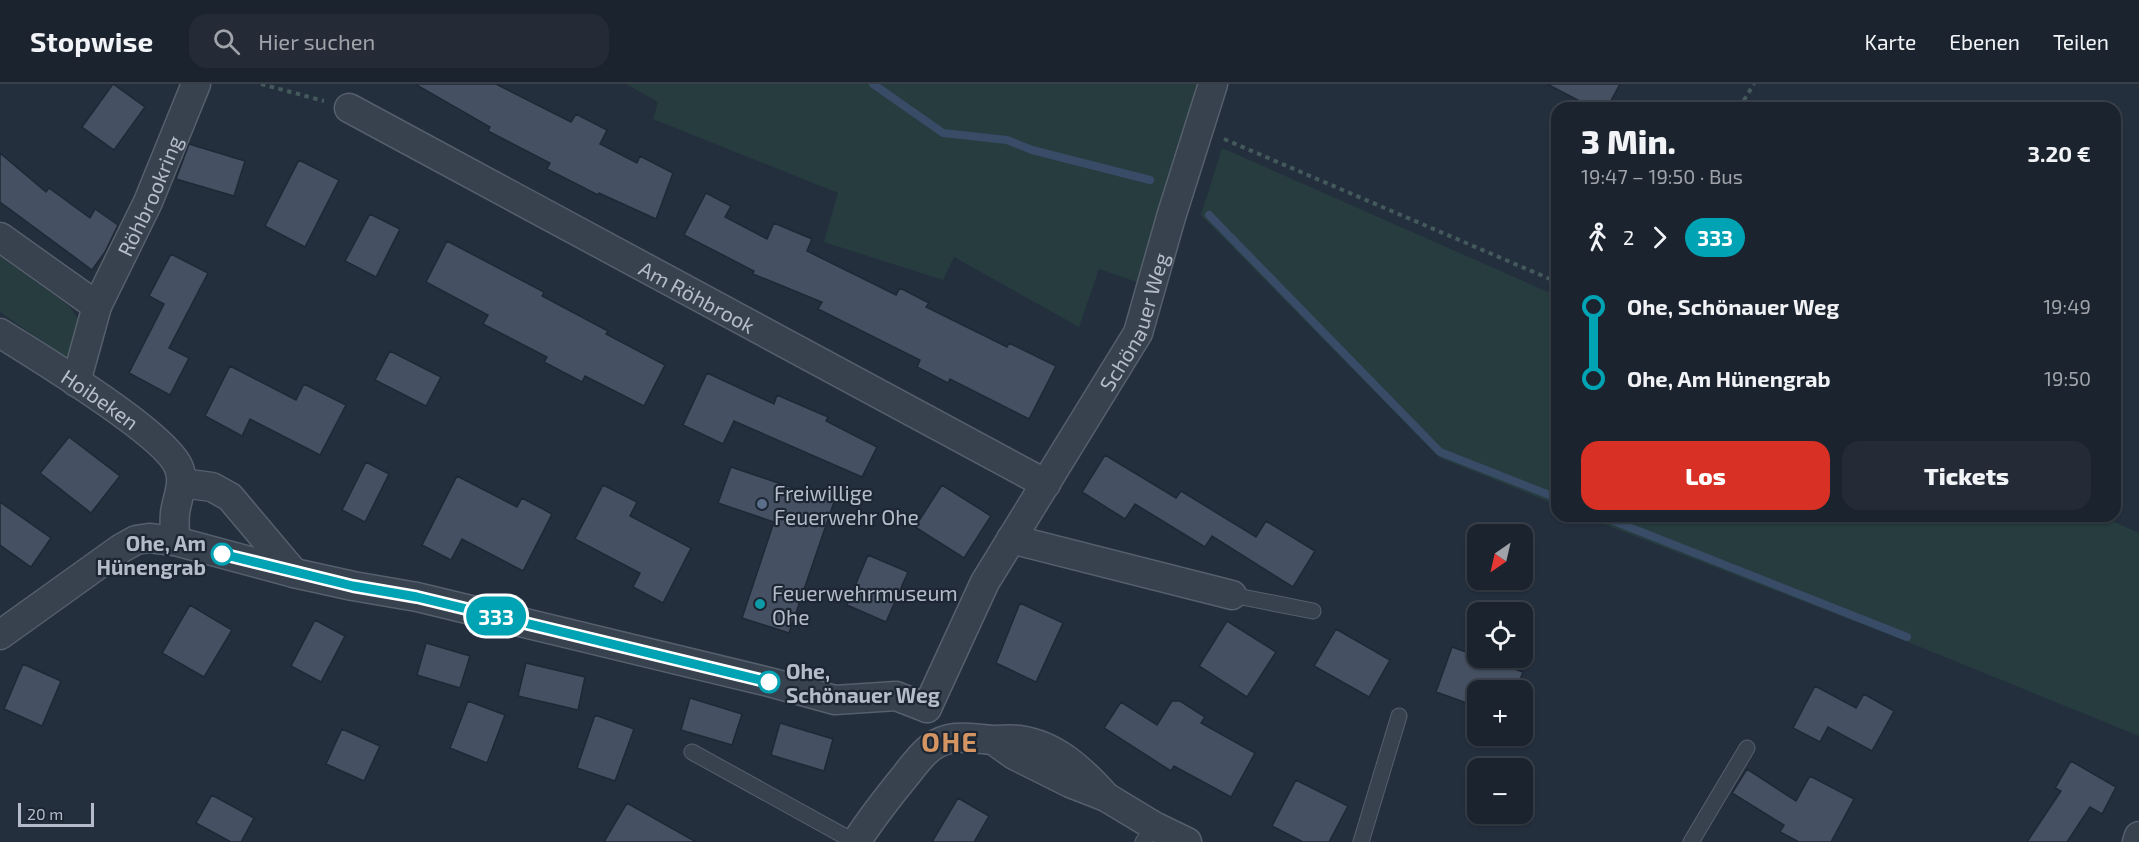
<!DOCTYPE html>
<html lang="de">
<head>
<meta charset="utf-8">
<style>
	:root { --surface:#1b232e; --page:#242b36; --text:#f1f3f6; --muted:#a0a4aa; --line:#39404a; --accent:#d93025 }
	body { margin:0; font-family:"Exo 2",sans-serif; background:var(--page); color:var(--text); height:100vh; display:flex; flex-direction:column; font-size:22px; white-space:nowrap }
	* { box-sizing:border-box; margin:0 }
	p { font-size:20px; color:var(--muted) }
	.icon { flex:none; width:33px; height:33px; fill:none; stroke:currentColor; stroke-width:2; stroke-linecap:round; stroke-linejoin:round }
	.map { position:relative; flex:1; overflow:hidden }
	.details { position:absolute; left:1551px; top:18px; width:570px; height:420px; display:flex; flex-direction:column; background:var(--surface); border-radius:18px; box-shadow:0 2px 4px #0004,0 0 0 2px var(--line) }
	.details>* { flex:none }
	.badge { padding:0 12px; border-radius:20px; font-size:21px; line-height:39px }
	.needle { width:39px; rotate:214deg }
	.controls { position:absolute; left:1467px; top:440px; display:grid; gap:12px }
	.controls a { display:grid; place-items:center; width:66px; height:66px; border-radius:12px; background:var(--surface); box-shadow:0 2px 4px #0004,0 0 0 2px var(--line); font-size:30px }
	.scale { position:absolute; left:18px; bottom:15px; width:76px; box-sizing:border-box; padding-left:6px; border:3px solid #b4bcc9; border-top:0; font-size:16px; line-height:21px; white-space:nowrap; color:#b4bcc9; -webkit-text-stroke:4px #1d2633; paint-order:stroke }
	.map>.badge { position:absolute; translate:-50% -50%; box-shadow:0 0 0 3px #fff }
	.legs { display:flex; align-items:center; gap:9px; height:66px; padding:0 30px; font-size:20px }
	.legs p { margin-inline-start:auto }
	.summary { display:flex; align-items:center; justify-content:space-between; height:102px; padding:0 30px }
	h1 { font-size:33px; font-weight:800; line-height:45px }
	.primary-button { display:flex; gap:12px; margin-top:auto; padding:12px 30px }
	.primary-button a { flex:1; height:69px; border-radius:18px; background:var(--accent); color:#fff; font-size:24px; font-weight:800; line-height:69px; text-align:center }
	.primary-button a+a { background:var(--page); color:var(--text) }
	ul { padding:0 30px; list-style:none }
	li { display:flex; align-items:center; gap:21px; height:72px; font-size:22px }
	li i { display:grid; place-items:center; width:9px; height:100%; margin:0 8px; background:currentColor }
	li i::after { content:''; width:15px; height:15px; margin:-8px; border:4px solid; border-radius:50%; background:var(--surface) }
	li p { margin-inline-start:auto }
	li:first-child i { background:linear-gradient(#0000 50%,currentColor 0) }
	li:last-child i { background:linear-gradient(currentColor 50%,#0000 0) }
	header { display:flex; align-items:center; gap:36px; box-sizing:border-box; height:84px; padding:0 30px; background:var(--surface); border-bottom:2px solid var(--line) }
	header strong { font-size:28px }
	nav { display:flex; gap:33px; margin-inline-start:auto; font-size:21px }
	.search { width:420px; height:54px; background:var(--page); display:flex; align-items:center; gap:15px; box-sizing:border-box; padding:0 21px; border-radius:18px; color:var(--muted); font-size:22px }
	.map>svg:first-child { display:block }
	.green { fill:#263c3f }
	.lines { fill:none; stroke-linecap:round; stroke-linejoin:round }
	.stream { stroke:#394c67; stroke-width:8 }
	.building { fill:#455162; stroke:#1f2835; stroke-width:1.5 }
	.service-casing { stroke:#565f6c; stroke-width:17 }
	.minor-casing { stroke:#565f6c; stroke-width:31 }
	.path { stroke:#44595c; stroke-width:4; stroke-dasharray:4.5 4.5; stroke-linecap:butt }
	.service { stroke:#38414e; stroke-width:15 }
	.minor { stroke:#38414e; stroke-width:28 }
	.line-1-casing { stroke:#fff; stroke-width:14 }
	.line-1 { stroke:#00a3b4; stroke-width:9 }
	.service-dot { fill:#5c6f8a; stroke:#1d2633; stroke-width:2 }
	.stop-1-dot { fill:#fff; stroke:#00a3b4; stroke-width:3 }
	.culture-dot { fill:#0f9aa8; stroke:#1d2633; stroke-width:2 }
	.labels { text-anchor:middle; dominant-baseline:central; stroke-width:4.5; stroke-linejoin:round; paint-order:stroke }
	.street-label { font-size:21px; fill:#b4bcc9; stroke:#1d2633 }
	.poi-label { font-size:21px; fill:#b4bcc9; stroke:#1d2633; text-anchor:start }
	.stop-label { font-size:21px; font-weight:bold; fill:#b4bcc9; stroke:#1d2633; text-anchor:end }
	.district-label { font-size:27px; font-weight:bold; letter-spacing:1.5px; fill:#d59563; stroke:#1d2633 }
</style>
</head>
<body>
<header>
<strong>Stopwise</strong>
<div class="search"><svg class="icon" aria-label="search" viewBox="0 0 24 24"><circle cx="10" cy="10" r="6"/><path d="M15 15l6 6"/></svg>Hier suchen</div>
<nav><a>Karte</a><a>Ebenen</a><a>Teilen</a></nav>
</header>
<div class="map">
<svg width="2139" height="758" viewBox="0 0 2139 758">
	<rect width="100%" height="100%" fill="#242f3e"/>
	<path class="green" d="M 626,0 L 1213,0 L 1151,203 L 1099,185 L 1079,243 L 954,173 L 943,196 L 824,158 L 838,109 L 653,35 L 658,18 Z
		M 1222,64 L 1557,212 L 1557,421 L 1440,374 L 1201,131 Z
		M 0,172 L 69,222 L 83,241 L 75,269 L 65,273 L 0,228 Z
		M 1583,432 L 1768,432 L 1773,437 L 1783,432 L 2101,432 L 2139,449 L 2139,652 L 1908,558 Z"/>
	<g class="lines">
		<path class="stream" d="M 873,0 L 943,49 L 1007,56 L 1032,66 L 1150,96
			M 1209,131 L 1440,368 L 1557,414
			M 1601,432 L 1907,553"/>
	</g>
	<path class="building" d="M 113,0 L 145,23 L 114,66 L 82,43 Z
		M 415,0 L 496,0 L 571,38 L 576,30 L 607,46 L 600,60 L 637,79 L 640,72 L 673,89 L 656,135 L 599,109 L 598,111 L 547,85 L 550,79 L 488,47 L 490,43 Z
		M 1547,0 L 1620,0 L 1607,24 L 1593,24 Z
		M 189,60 L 245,77 L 234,112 L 176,95 Z
		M 0,69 L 46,108 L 49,104 L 90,134 L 95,125 L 118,141 L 105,168 L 92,186 L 0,118 Z
		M 299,76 L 339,96 L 305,163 L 265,142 Z
		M 706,109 L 731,122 L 725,133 L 767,155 L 774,139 L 812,155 L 807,167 L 896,211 L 900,204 L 929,219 L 926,223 L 1007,263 L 1009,259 L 1056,282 L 1029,335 L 950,295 L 948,299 L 917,283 L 920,276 L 818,225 L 822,218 L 753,190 L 754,187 L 684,151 Z
		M 370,130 L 400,145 L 376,193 L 345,177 Z
		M 447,157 L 544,208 L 542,212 L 608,247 L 606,250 L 665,281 L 644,322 L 585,292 L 582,298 L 544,278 L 547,273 L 483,240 L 488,231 L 426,198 Z
		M 171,170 L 208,189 L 169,264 L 189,274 L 170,311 L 129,289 L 164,220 L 149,212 Z
		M 390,267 L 441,293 L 426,322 L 375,296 Z
		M 230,282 L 296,316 L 304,300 L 346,321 L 320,371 L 250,335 L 242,352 L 205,332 Z
		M 707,289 L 774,320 L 777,311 L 828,333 L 826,337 L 877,363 L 862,393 L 734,337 L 723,360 L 683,341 Z
		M 69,353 L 120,392 L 91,429 L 40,389 Z
		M 1105,371 L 1176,414 L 1181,407 L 1256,453 L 1266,437 L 1315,467 L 1293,503 L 1212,452 L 1205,463 L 1135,420 L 1125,435 L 1082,408 Z
		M 366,378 L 389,390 L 365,438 L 342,426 Z
		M 731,383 L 834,418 L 789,549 L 742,534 L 774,438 L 718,419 Z
		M 457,392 L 517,423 L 522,414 L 552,430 L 523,487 L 462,455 L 451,476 L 422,461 Z
		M 603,401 L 637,418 L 630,432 L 691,464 L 663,519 L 633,503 L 640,489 L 575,455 Z
		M 942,401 L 991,432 L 964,474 L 915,443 Z
		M 0,418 L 51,454 L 31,483 L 0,461 Z
		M 868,471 L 908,488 L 886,538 L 847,521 Z
		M 1020,519 L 1063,539 L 1036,598 L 996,579 Z
		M 190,521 L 232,546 L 204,593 L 162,569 Z
		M 315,536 L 345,552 L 321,598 L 291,582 Z
		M 1227,537 L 1276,568 L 1247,613 L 1199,582 Z
		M 1336,545 L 1390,576 L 1369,613 L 1314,582 Z
		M 426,559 L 470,572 L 460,604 L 417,591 Z
		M 1452,563 L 1523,588 L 1516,606 L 1478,606 L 1478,623 L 1436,608 Z
		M 526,579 L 585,593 L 578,626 L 518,612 Z
		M 23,580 L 61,597 L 42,642 L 4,625 Z
		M 1815,602 L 1856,624 L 1864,610 L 1894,627 L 1872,667 L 1828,643 L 1820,658 L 1793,644 Z
		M 690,614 L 742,630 L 732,661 L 681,646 Z
		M 468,617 L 505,631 L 487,679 L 450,664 Z
		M 1172,617 L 1180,617 L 1205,633 L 1201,639 L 1255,669 L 1231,713 L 1174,682 L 1171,687 L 1104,644 L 1121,618 L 1157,641 Z
		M 595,631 L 634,645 L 615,697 L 577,684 Z
		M 780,639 L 833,655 L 824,687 L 771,671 Z
		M 342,645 L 380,662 L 364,697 L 326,680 Z
		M 2071,677 L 2116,703 L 2102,730 L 2090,723 L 2067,758 L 2027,758 L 2061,707 L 2055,704 Z
		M 1747,685 L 1796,717 L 1810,692 L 1854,715 L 1831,758 L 1799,758 L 1780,748 L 1784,741 L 1732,709 Z
		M 1296,696 L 1348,722 L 1329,758 L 1303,758 L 1272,742 Z
		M 212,711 L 254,734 L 241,758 L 231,758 L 196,739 Z
		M 958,714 L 989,732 L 974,758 L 932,758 Z
		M 627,719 L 696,758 L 604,758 Z"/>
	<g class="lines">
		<g class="service-casing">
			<path id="service" d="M 1232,511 L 1313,527
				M 692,668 L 855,758
				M 1143,758 L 1154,742
				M 1361,758 L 1399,632
				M 1691,758 L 1747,664"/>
		</g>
		<g class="minor-casing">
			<g id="minor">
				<path id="s1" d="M 349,24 L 1046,400"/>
				<path d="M 0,153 L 97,222"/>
				<path id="s2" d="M 0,249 C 36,272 167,350 179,384 C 185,399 177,414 175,429 C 174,438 175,448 175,457"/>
				<path id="s3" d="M 76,298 L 97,222 L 148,118 L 196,0"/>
				<path d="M 182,399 L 212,403 L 230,413 L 294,489"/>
				<path d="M 1011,455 L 1232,511"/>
				<path d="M 0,551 L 120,465 L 136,456 L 149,454 L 175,457 L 294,489 L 353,502 L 417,513 L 769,598 L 835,616 L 896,612 L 927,624"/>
				<path id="s4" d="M 927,624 L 985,498 L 1138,249 L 1171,133 L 1213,0"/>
				<path d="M 1000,661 L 1014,671 L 1070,699 L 1106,713 L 1154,742 L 1187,758"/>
				<path d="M 856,758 C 871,735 888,713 906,691 C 913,682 921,671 930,664 C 951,649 968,654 992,656 C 1001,656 1010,655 1020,656 C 1056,661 1083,687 1106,713"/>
				<path d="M 2137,758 L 2139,752"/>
			</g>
		</g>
		<path class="path" d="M 261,0 L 324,17
			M 1739,24 L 1754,0
			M 1224,55 L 1557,198"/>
		<use href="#service" class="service"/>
		<use href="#minor" class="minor"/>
	</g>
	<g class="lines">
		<g class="line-1-casing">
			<path id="line-1" d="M 222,470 L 353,502 L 417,513 L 769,598"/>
		</g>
		<use href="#line-1" class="line-1"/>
	</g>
	<circle class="service-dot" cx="762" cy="420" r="6"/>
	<g class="stop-1-dot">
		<circle cx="222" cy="470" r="10"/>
		<circle cx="769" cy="598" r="10"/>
	</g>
	<circle class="culture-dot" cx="760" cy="520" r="6"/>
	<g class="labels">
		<g class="street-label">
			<text stroke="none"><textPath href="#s3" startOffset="201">Röhbrookring</textPath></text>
			<text stroke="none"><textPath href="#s1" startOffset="396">Am Röhbrook</textPath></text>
			<text stroke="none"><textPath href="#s4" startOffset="440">Schönauer Weg</textPath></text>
			<text stroke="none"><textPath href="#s2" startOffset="120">Hoibeken</textPath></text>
		</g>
		<g class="poi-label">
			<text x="774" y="408">Freiwillige<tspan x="774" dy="24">Feuerwehr Ohe</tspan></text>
			<text x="772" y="508">Feuerwehrmuseum<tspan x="772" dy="24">Ohe</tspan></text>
		</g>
		<g class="stop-label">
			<text x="206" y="458">Ohe, Am<tspan x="206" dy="24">Hünengrab</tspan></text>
			<text x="786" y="586" text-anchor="start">Ohe,<tspan x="786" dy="24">Schönauer Weg</tspan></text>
		</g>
		<g class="district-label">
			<text x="950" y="657">OHE</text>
		</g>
	</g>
</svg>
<div class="controls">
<a><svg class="needle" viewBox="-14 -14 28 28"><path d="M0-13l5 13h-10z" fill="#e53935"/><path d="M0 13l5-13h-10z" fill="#a0a4aa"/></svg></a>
<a><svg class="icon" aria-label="locate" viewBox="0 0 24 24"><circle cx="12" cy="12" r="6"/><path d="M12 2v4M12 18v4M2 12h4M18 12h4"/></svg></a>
<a>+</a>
<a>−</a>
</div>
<div class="scale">20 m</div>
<b class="badge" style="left:496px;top:532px;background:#00a3b4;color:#fff">333</b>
<section class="details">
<div class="summary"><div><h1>3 Min.</h1><p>19:47 – 19:50 · Bus</p></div><b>3.20 €</b></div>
<div class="legs"><svg class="icon" aria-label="walk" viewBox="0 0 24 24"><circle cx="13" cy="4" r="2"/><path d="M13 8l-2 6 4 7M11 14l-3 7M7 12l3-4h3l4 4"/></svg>2<svg class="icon" aria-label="forward" viewBox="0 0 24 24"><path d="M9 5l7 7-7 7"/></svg><b class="badge" style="background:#00a3b4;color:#fff">333</b></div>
<ul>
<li><i style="color:#00a3b4"></i><b>Ohe, Schönauer Weg</b><p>19:49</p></li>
<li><i style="color:#00a3b4"></i><b>Ohe, Am Hünengrab</b><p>19:50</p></li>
</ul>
<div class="primary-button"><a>Los</a><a>Tickets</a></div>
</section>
</div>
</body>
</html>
